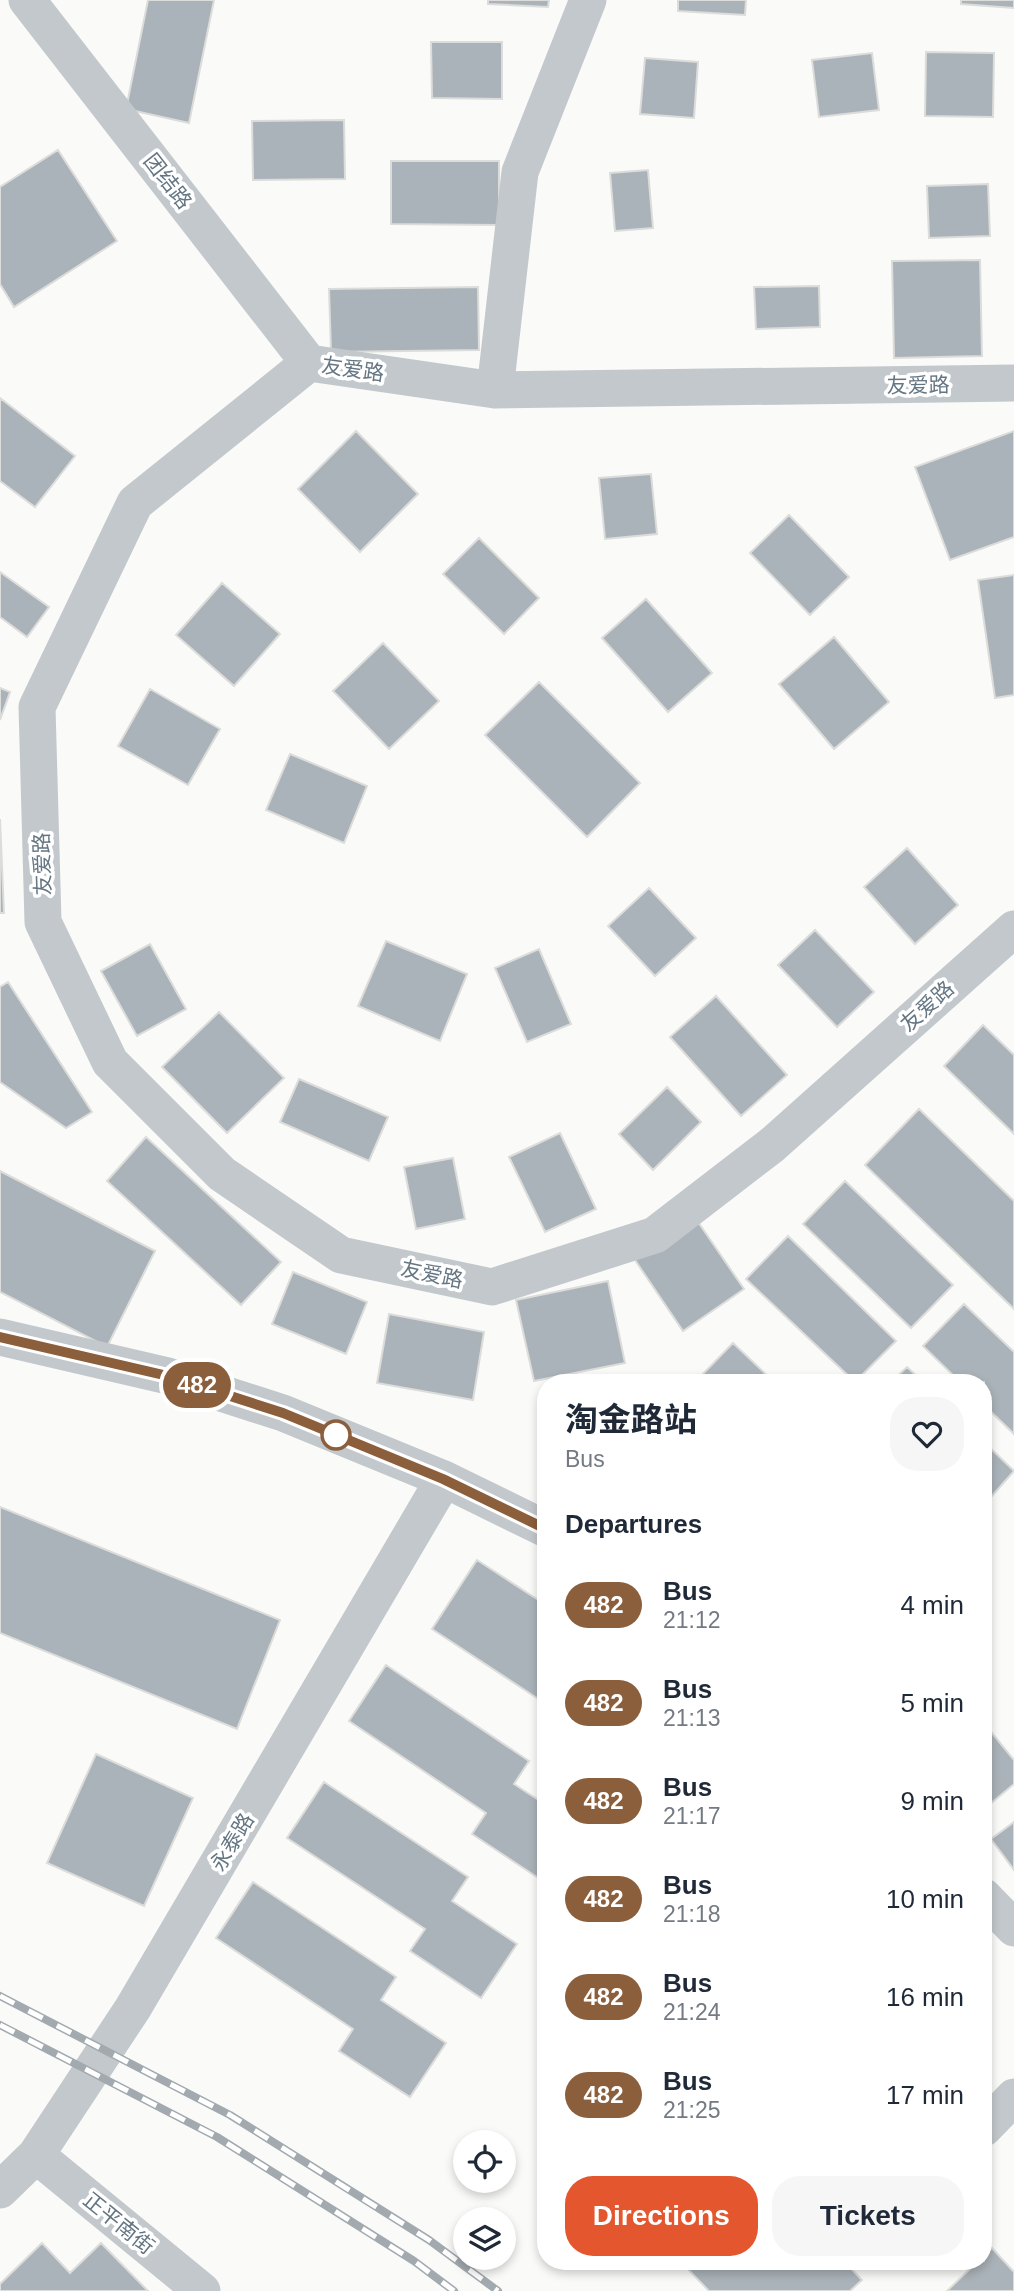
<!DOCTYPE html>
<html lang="en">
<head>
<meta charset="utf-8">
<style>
	:root { --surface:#fff; --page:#f6f6f7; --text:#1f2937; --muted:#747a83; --accent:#e4572e }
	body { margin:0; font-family:Arial,"Noto Sans SC",sans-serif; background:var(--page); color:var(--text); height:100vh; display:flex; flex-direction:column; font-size:26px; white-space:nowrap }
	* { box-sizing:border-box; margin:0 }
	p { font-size:23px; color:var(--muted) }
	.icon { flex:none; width:38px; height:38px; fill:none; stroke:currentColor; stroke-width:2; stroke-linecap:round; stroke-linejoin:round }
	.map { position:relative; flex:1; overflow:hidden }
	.panel { position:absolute; left:537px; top:1374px; width:455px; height:896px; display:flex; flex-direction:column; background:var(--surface); border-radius:28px; box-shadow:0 4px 10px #0003 }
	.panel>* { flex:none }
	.badge { padding:0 14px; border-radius:23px; font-size:24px; line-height:46px }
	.fabs { position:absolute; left:453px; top:2130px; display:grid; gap:14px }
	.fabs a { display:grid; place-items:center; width:63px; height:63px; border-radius:50%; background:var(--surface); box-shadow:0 4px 10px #0003; font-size:35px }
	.map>.badge { position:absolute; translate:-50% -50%; box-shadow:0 0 0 4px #fff }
	h2 { padding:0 28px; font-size:26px; line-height:63px }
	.round { display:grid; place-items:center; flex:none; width:74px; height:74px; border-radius:28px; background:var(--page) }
	.head { display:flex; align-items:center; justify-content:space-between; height:119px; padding:0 28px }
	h1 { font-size:33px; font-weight:700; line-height:52px }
	.cta { display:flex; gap:14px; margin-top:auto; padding:14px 28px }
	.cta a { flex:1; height:80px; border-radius:28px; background:var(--accent); color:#fff; font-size:28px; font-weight:700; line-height:80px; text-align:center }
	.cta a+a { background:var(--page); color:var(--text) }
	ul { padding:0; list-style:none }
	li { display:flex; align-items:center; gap:21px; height:98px; padding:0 28px }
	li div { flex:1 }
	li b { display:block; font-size:26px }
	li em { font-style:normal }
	li .badge { min-width:77px; font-weight:700; text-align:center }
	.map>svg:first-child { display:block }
	.building { fill:#aab3b9; stroke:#dcdcda; stroke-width:2 }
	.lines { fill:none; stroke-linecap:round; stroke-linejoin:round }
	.minor { stroke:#c3c8cc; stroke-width:37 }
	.rail-casing { stroke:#a2aab0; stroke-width:8 }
	.rail { stroke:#fff; stroke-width:5; stroke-dasharray:16; stroke-linecap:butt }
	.line-casing { stroke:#fff; stroke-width:16 }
	.line { stroke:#8b5e3c; stroke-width:10 }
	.stop-dot { fill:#fff; stroke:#8b5e3c; stroke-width:3.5 }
	.labels { text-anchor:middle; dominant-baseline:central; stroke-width:7; stroke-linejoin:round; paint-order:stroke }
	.street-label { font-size:21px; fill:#657683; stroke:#fff }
</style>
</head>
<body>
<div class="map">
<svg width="1014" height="2291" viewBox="0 0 1014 2291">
	<rect width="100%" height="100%" fill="#fafaf8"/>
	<path class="building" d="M 148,0 L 214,0 L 189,123 L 126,109 Z
		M 488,0 L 549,0 L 548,7 L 488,4 Z
		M 678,0 L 746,0 L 745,15 L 678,11 Z
		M 961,0 L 1014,0 L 1014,8 L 961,4 Z
		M 431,42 L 502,42 L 502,99 L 432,98 Z
		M 926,52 L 994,53 L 993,117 L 925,116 Z
		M 872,53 L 879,110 L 819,117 L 812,60 Z
		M 645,58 L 698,62 L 694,118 L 640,114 Z
		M 344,120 L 345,179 L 253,180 L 252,121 Z
		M 58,150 L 117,241 L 14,307 L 0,284 L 0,187 Z
		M 391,161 L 499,161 L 499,225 L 391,224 Z
		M 648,170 L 653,228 L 615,231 L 610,173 Z
		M 988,184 L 990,236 L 929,238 L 927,186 Z
		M 980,260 L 982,356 L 894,358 L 892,261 Z
		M 819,286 L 820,327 L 756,329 L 754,287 Z
		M 478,287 L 479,350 L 331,352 L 329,289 Z
		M 0,398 L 75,456 L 35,507 L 0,481 Z
		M 356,431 L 418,494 L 360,552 L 298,489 Z
		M 1014,431 L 1014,537 L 950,560 L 915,467 Z
		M 651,474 L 657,534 L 605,539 L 599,478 Z
		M 789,515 L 849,577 L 810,615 L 750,553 Z
		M 479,538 L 539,598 L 504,634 L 443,574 Z
		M 0,572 L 49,607 L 27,637 L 0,617 Z
		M 1014,575 L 1014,695 L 995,698 L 978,580 Z
		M 222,583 L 280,634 L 234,686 L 176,635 Z
		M 646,599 L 712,673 L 668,712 L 602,638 Z
		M 834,637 L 889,702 L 834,749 L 779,684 Z
		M 383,643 L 439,701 L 389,749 L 333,691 Z
		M 539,682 L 640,783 L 587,837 L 485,735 Z
		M 0,688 L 10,692 L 0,720 Z
		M 150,689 L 220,729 L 188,785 L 118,746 Z
		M 290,754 L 367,786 L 344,843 L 266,810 Z
		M 0,819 L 4,913 L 0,913 Z
		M 907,848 L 958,905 L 915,944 L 864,887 Z
		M 649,888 L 696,938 L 655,976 L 608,926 Z
		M 815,930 L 874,992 L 837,1027 L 778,965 Z
		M 386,941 L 467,974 L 440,1041 L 358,1006 Z
		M 150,944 L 186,1009 L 137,1036 L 101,971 Z
		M 539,949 L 571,1024 L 527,1042 L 495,968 Z
		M 8,982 L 92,1112 L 66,1128 L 0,1082 L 0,987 Z
		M 716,996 L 787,1075 L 741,1116 L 670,1037 Z
		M 219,1012 L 284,1078 L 227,1133 L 162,1067 Z
		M 983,1025 L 1014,1055 L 1014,1134 L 944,1066 Z
		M 299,1079 L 388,1117 L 369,1161 L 280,1122 Z
		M 667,1087 L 701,1122 L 653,1170 L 619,1134 Z
		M 919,1109 L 1014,1201 L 1014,1309 L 865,1165 Z
		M 560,1133 L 596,1209 L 545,1232 L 509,1157 Z
		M 146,1137 L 281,1262 L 241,1305 L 107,1181 Z
		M 453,1158 L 465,1219 L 416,1229 L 404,1167 Z
		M 0,1171 L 155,1251 L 107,1347 L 0,1292 Z
		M 845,1181 L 953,1285 L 911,1328 L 803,1224 Z
		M 696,1219 L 744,1289 L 683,1331 L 635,1260 Z
		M 788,1236 L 896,1341 L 855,1382 L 746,1279 Z
		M 293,1272 L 367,1302 L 346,1354 L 272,1324 Z
		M 608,1281 L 625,1363 L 534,1381 L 516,1300 Z
		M 964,1304 L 1014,1352 L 1014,1434 L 984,1405 L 984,1382 L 960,1382 L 923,1346 Z
		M 389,1314 L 484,1332 L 473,1400 L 377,1383 Z
		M 733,1343 L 774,1382 L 700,1382 L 697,1380 Z
		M 907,1367 L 923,1382 L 891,1382 Z
		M 984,1442 L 1014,1471 L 984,1505 Z
		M 0,1507 L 280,1620 L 237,1729 L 0,1633 Z
		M 477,1560 L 546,1605 L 546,1704 L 432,1629 Z
		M 386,1665 L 529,1761 L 514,1784 L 546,1805 L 546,1876 L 543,1881 L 472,1834 L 486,1813 L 349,1721 Z
		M 984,1723 L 1014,1760 L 1014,1784 L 984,1809 Z
		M 96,1754 L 193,1798 L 144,1906 L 47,1863 Z
		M 324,1782 L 468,1877 L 452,1901 L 517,1944 L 481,1998 L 410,1951 L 425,1929 L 287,1838 Z
		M 1014,1822 L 1014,1870 L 991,1839 Z
		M 253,1882 L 396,1977 L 381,2000 L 446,2043 L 410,2097 L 339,2051 L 353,2029 L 216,1938 Z
		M 42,2243 L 70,2273 L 101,2243 L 148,2291 L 0,2291 L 0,2284 Z
		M 992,2248 L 1014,2272 L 1014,2291 L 947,2291 L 978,2261 L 984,2261 L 984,2256 Z
		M 680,2261 L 844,2261 L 862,2280 L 850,2291 L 709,2291 Z"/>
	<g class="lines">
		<path class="minor" d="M 27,0 L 309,363
			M 1014,383 L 495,390 L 309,363 L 135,503 L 37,707 L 43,922 L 110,1062 L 222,1174 L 341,1255 L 492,1287 L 655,1235 L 772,1145 L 1014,929
			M 495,390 L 520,172 L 588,0
			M 0,1337 L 168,1376 L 283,1413 L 444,1479 L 546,1529
			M 984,1897 L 1014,1928
			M 984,2128 L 1014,2097
			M 36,2155 L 202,2291
			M 0,2190 L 36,2155 L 133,2008 L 444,1479"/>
		<g class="rail-casing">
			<path id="rail" d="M 0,1996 L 230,2115 L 429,2240 L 498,2291
				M 0,2025 L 217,2137 L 414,2261 L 454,2291"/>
		</g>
		<use href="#rail" class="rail"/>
	</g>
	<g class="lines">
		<g class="line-casing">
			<path id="line" d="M 0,1337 L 168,1376 L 283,1413 L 443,1479 L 546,1529"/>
		</g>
		<use href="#line" class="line"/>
	</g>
	<circle class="stop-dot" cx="336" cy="1435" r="14"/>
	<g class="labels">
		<g class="street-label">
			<text transform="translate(168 181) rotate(52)">团结路</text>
			<text transform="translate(353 369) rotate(8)">友爱路</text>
			<text transform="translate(918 385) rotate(-1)">友爱路</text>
			<text transform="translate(42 864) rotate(-92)">友爱路</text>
			<text transform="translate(927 1006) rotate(-42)">友爱路</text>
			<text transform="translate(432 1274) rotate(12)">友爱路</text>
			<text transform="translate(232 1842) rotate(-59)">永泰路</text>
			<text transform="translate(119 2223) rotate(39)">正平南街</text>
		</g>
	</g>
</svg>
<div class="fabs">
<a><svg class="icon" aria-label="locate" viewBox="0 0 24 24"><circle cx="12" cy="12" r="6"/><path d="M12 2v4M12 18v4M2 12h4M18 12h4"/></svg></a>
<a><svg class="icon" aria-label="layers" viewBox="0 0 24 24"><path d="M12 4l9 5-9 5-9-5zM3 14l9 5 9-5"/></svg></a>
</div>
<b class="badge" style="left:197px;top:1385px;background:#8b5e3c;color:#fff">482</b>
<section class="panel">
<div class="head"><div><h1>淘金路站</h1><p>Bus</p></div><a class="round"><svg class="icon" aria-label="heart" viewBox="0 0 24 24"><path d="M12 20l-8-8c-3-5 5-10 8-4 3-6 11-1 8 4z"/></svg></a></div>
<h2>Departures</h2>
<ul>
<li><span class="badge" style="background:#8b5e3c;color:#fff">482</span><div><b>Bus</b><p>21:12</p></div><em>4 min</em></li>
<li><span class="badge" style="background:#8b5e3c;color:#fff">482</span><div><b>Bus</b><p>21:13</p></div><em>5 min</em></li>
<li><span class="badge" style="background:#8b5e3c;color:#fff">482</span><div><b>Bus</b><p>21:17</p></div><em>9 min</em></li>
<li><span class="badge" style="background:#8b5e3c;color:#fff">482</span><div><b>Bus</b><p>21:18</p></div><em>10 min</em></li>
<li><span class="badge" style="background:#8b5e3c;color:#fff">482</span><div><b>Bus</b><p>21:24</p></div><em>16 min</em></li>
<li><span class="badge" style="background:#8b5e3c;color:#fff">482</span><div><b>Bus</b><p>21:25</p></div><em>17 min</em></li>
</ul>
<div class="cta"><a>Directions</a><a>Tickets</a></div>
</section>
</div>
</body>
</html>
